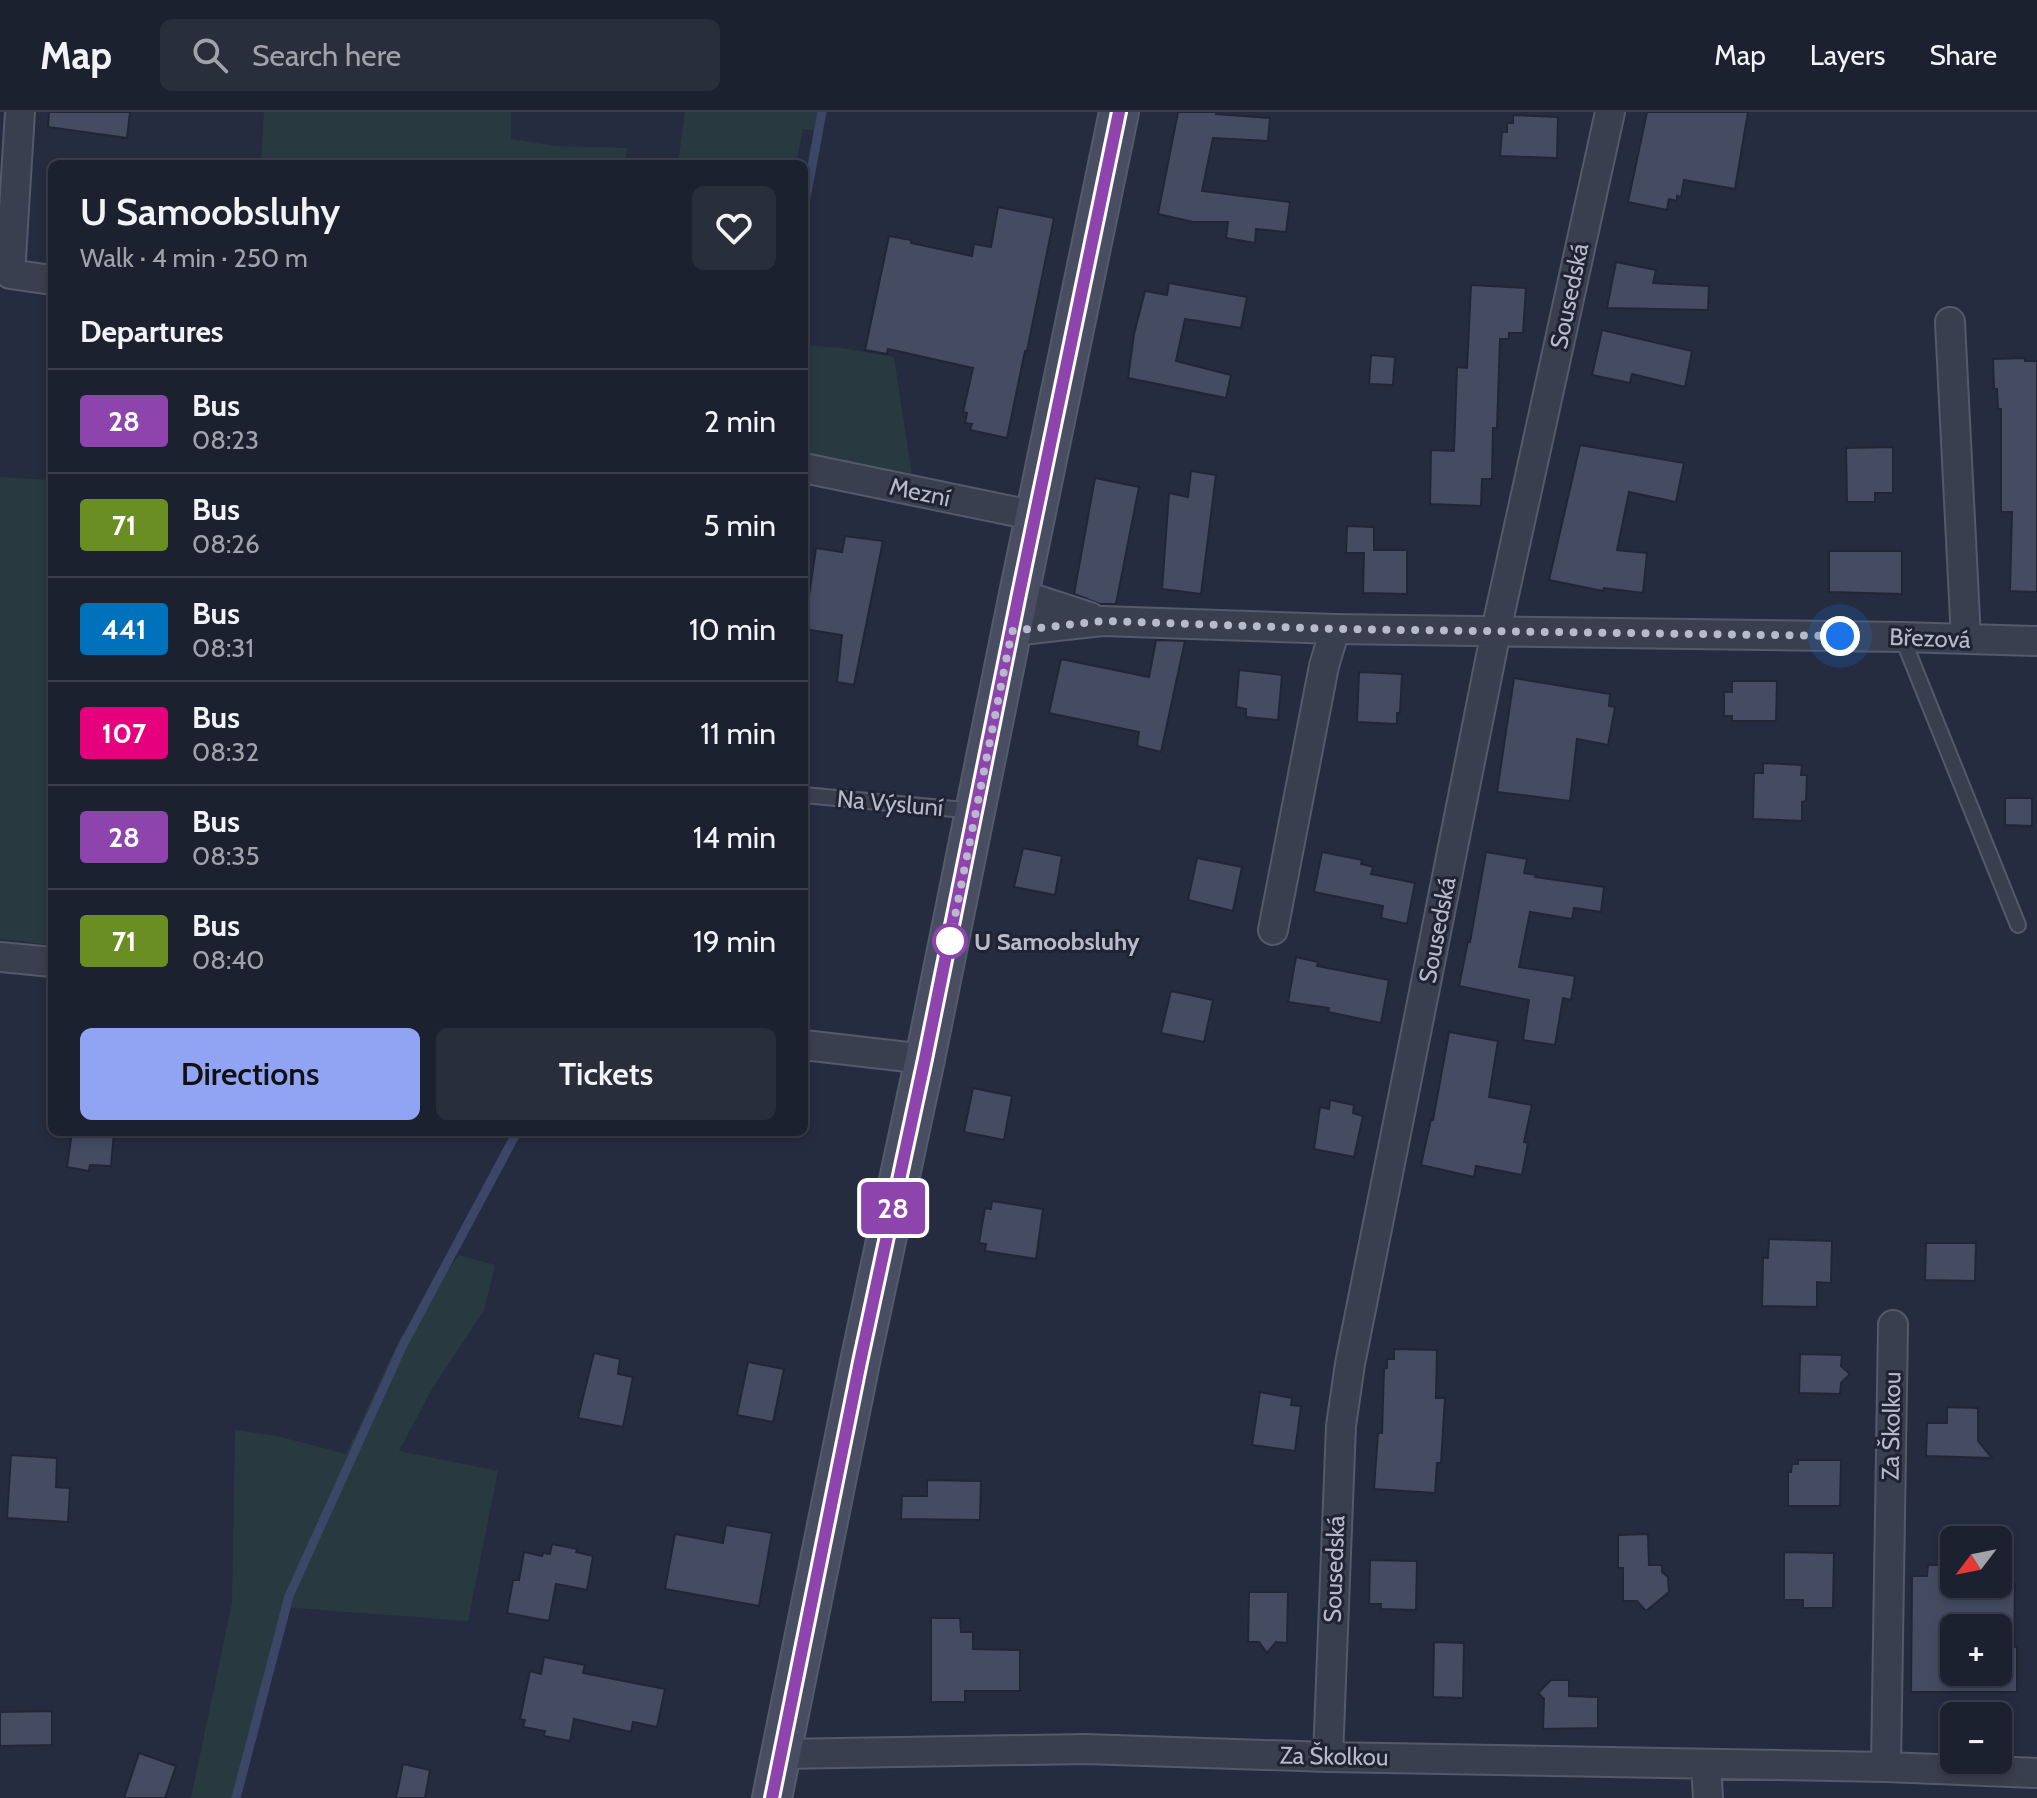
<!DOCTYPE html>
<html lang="en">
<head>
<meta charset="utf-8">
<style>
	:root { --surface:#1c212f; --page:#292e3b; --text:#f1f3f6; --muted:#a0a3aa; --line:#3a3e4b; --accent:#91a4f4 }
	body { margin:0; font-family:Cabin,sans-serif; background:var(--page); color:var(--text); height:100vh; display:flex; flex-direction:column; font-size:30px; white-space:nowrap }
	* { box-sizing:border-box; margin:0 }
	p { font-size:26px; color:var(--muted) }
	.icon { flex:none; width:44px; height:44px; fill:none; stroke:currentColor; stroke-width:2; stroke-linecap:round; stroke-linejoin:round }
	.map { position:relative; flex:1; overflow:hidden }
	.panel { position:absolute; left:48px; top:48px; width:760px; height:976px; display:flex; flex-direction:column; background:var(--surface); border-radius:12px; box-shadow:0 4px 12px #0003,0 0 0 2px var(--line) }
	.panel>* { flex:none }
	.badge { padding:0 16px; border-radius:6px; font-size:28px; line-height:52px }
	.needle { width:52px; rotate:238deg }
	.controls { position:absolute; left:1940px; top:1414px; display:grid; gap:16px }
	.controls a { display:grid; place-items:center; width:72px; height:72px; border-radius:12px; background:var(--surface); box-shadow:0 4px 12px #0003,0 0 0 2px var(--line); font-size:40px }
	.you { position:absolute; width:40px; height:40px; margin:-20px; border:6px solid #fff; border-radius:50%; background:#1a73e8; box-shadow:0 0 0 12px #1a73e833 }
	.map>.badge { position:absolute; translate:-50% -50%; box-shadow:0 0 0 4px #fff }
	h2 { padding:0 32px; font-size:30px; line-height:72px }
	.round { display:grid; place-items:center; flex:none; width:84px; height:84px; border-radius:12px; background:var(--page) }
	.head { display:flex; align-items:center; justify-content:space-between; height:136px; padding:0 32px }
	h1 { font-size:38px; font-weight:600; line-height:60px }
	.button { display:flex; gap:16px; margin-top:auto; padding:16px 32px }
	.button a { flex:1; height:92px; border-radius:12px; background:var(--accent); color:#111; font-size:32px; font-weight:600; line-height:92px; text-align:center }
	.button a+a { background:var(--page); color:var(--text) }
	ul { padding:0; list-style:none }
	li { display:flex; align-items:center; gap:24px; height:104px; padding:0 32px; border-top:2px solid var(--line) }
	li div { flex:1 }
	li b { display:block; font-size:30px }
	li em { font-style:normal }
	li .badge { min-width:88px; font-weight:700; text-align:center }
	header { display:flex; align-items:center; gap:48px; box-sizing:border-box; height:112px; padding:0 40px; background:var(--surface); border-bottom:2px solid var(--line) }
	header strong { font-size:38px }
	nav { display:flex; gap:44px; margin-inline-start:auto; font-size:28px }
	.search { width:560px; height:72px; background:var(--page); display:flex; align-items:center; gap:20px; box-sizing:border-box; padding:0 28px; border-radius:12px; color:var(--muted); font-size:30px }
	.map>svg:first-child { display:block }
	.green { fill:#283940 }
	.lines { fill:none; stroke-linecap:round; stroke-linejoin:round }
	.stream { stroke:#3c4667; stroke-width:9 }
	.building { fill:#454b61; stroke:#212636; stroke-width:2; fill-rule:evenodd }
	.lane-casing { stroke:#555a6a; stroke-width:18 }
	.street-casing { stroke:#555a6a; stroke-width:32 }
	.secondary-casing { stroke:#555a6a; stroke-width:42 }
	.lane { stroke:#3a3f4f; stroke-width:14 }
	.street { stroke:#3a3f4f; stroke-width:28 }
	.secondary { stroke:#484d62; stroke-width:38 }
	.line-casing { stroke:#fff; stroke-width:18 }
	.line { stroke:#8e44ad; stroke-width:12 }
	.walk { stroke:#b7baca; stroke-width:8; stroke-dasharray:0 14.4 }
	.stop-dot { fill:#fff; stroke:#8e44ad; stroke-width:4 }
	.labels { text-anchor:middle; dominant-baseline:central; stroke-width:6; stroke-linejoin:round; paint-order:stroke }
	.street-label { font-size:24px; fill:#b7baca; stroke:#1f2434 }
	.stop-label { font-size:24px; font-weight:bold; fill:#b7baca; stroke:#1f2434; text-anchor:start }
</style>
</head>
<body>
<header>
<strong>Map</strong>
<div class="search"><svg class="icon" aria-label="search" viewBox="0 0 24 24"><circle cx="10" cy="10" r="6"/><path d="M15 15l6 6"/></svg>Search here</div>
<nav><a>Map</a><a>Layers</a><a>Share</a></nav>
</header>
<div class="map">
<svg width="2037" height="1686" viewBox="0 0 2037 1686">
	<rect width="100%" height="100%" fill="#262c3f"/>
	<path class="green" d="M 264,0 L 511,0 L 511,27 L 555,34 L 627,36 L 625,52 L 261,52 Z
		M 685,0 L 826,0 L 820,19 L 803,17 L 796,52 L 678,52 Z
		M 804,233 L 842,236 L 894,245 L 913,371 L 804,352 Z
		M 0,365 L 52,368 L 52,833 L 0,827 Z
		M 459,1143 L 495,1153 L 484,1198 L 432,1277 L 399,1339 L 498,1359 L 468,1509 L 282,1495 L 235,1686 L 191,1686 L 232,1491 L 235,1318 L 277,1324 L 346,1342 L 399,1228 Z"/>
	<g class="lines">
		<path class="stream" d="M 804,97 L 822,0
			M 236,1686 L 289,1484 L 402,1235 L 517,1020"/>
	</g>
	<path class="building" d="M 49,0 L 130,0 L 127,26 L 48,15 Z
		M 1178,0 L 1217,0 L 1216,2 L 1270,6 L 1268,29 L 1213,26 L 1202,79 L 1290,90 L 1286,120 L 1256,117 L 1255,131 L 1226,126 L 1228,110 L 1193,110 L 1158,102 Z
		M 1647,0 L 1748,0 L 1735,77 L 1684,68 L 1681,85 L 1677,84 L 1677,89 L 1669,87 L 1667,98 L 1628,90 Z
		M 1513,3 L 1558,5 L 1557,46 L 1500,44 L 1502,20 L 1507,20 L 1507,11 L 1513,11 Z
		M 998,95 L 1054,106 L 1027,239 L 1025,239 L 1007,326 L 970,318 L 972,312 L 965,311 L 967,301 L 963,300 L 973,256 L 888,237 L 887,242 L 865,238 L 889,124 L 911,128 L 911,131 L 972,144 L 974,132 L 991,135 Z
		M 1616,150 L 1656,158 L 1653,171 L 1709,174 L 1708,198 L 1607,196 Z
		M 1169,171 L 1247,185 L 1241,216 L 1185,207 L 1176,249 L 1231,263 L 1226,286 L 1128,266 L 1134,222 L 1145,179 L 1167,183 Z
		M 1471,173 L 1526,176 L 1523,221 L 1509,221 L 1509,227 L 1500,227 L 1497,316 L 1493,316 L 1492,367 L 1482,367 L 1481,394 L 1430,392 L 1431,338 L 1454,339 L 1457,255 L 1467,256 Z
		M 1602,218 L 1692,239 L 1685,275 L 1632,262 L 1630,271 L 1592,263 Z
		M 1371,243 L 1395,245 L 1393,273 L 1369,272 Z
		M 2025,246 L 2025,249 L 2037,249 L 2037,480 L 2010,479 L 2012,400 L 2001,400 L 2001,297 L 1998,297 L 1997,277 L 1994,277 L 1993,247 Z
		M 1580,333 L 1684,351 L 1676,390 L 1629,380 L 1617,438 L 1647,441 L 1643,481 L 1604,476 L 1603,479 L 1549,468 Z
		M 1893,335 L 1893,381 L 1875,381 L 1875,390 L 1847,390 L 1846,336 Z
		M 1191,359 L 1216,363 L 1201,482 L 1162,477 L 1169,381 L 1188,385 Z
		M 1095,366 L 1139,375 L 1116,492 L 1100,492 L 1074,482 Z
		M 1347,414 L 1374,415 L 1374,438 L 1407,438 L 1407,482 L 1363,481 L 1364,441 L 1346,441 Z
		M 845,424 L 883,429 L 854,573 L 837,570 L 842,523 L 804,517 L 816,436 L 842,440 Z
		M 1829,439 L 1902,439 L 1902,482 L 1829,480 Z
		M 1156,528 L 1185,529 L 1161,640 L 1137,634 L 1139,620 L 1049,601 L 1061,547 L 1149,565 Z
		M 1239,558 L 1282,563 L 1278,608 L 1246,605 L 1246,597 L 1236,595 Z
		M 1359,560 L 1402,562 L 1400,601 L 1397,601 L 1397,612 L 1357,610 Z
		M 1514,566 L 1610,582 L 1609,594 L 1615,595 L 1608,633 L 1577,627 L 1570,689 L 1497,680 Z
		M 1732,569 L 1777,569 L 1776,609 L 1732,609 L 1732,604 L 1724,604 L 1724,580 L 1732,580 Z
		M 1763,651 L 1802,653 L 1801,663 L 1807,663 L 1806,689 L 1802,690 L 1802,709 L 1753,707 L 1754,661 L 1763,661 Z
		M 2005,686 L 2032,686 L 2032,714 L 2005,713 Z
		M 1023,736 L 1062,744 L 1055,783 L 1014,775 Z
		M 1322,740 L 1362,748 L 1361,752 L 1373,755 L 1371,762 L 1415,771 L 1407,812 L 1381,806 L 1383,794 L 1314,780 Z
		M 1486,740 L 1527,747 L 1524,761 L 1536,763 L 1535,765 L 1604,775 L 1601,800 L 1574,796 L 1572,807 L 1530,800 L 1519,855 L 1575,864 L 1571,888 L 1563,886 L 1555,933 L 1523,928 L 1529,888 L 1459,874 L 1468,829 L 1470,830 Z
		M 1197,746 L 1242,755 L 1233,799 L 1188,788 Z
		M 1296,845 L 1318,850 L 1317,854 L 1389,868 L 1381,911 L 1328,900 L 1329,896 L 1288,890 Z
		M 1171,879 L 1213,888 L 1204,930 L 1161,921 Z
		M 1449,920 L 1498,929 L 1489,985 L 1532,993 L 1524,1030 L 1528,1031 L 1522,1063 L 1476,1054 L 1474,1065 L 1421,1053 L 1431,1007 L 1433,1008 Z
		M 973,976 L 1012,984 L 1004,1028 L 964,1020 Z
		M 1330,988 L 1354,993 L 1353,1001 L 1363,1004 L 1354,1045 L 1314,1037 L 1320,995 L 1329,997 Z
		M 72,1020 L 114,1020 L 111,1054 L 90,1053 L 89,1059 L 67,1055 Z
		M 992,1089 L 1043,1097 L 1036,1147 L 985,1139 L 986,1132 L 979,1131 L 985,1096 L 991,1097 Z
		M 1769,1127 L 1832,1129 L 1831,1171 L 1817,1170 L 1817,1195 L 1762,1194 L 1763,1146 L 1768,1146 Z
		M 1926,1131 L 1976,1131 L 1975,1169 L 1925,1168 Z
		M 1394,1237 L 1437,1238 L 1436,1286 L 1445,1286 L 1441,1351 L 1437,1351 L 1435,1381 L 1374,1377 L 1378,1321 L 1382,1321 L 1384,1257 L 1387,1256 L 1387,1247 L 1394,1247 Z
		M 594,1241 L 620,1247 L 618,1262 L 633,1265 L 623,1315 L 578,1306 Z
		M 1800,1242 L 1842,1243 L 1841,1254 L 1850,1262 L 1841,1271 L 1840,1282 L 1799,1281 Z
		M 748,1250 L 784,1257 L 773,1310 L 737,1303 Z
		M 1260,1280 L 1292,1286 L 1291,1293 L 1301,1294 L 1295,1339 L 1252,1333 Z
		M 1947,1295 L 1978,1296 L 1978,1329 L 1992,1346 L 1926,1344 L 1927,1311 L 1947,1311 Z
		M 11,1343 L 57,1346 L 56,1375 L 70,1376 L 68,1410 L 7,1406 Z
		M 1798,1348 L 1841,1348 L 1840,1394 L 1788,1394 L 1788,1360 L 1791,1360 L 1792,1352 L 1798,1352 Z
		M 927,1368 L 981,1369 L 980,1408 L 901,1407 L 902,1384 L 927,1384 Z
		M 726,1413 L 772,1421 L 759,1494 L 665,1477 L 675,1422 L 723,1431 Z
		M 1648,1422 L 1649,1453 L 1662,1453 L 1662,1460 L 1668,1465 L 1669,1480 L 1646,1499 L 1637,1489 L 1623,1489 L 1623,1456 L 1618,1456 L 1618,1423 Z
		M 552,1432 L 577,1437 L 576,1440 L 593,1444 L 587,1478 L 556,1472 L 549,1509 L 507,1501 L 513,1468 L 519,1468 L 524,1440 L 542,1444 L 543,1441 L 550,1442 Z
		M 1784,1440 L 1834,1441 L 1833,1496 L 1803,1496 L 1803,1488 L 1784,1488 Z
		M 1370,1448 L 1417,1449 L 1416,1498 L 1381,1497 L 1381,1492 L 1369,1492 Z
		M 1928,1453 L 1952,1453 L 1952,1472 L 2015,1472 L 2014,1535 L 2017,1535 L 2017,1580 L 1911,1580 L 1912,1464 L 1927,1464 ZM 1954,1516 L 1998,1516 L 1998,1560 L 1954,1560 Z
		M 1249,1480 L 1288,1480 L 1287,1531 L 1276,1530 L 1267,1541 L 1259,1530 L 1248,1530 Z
		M 931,1506 L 960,1506 L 961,1520 L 973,1520 L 973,1537 L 1020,1538 L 1020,1579 L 965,1579 L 965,1590 L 931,1590 Z
		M 1434,1530 L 1464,1531 L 1463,1586 L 1433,1585 Z
		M 544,1545 L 585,1553 L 583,1561 L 665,1577 L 657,1615 L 633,1610 L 631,1620 L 574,1607 L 570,1629 L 544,1624 L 545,1619 L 523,1615 L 525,1608 L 520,1607 L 530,1559 L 541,1562 Z
		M 1551,1568 L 1569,1568 L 1569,1584 L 1598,1585 L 1598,1616 L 1543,1617 L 1544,1587 L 1538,1581 Z
		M 52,1599 L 52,1633 L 0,1634 L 0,1600 Z
		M 139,1641 L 176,1654 L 165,1686 L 124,1686 Z
		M 403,1652 L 430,1658 L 425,1686 L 396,1686 Z"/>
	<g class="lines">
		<g class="lane-casing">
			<path id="lane" d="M 1902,525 L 2018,813
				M 804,683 L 975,699"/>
		</g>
		<g class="street-casing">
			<path id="street" d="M 20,0 L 10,162 L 52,168
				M 1950,210 L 1966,527
				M 804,356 L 1036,404
				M 1019,482 L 1090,505
				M 1012,519 L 1102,509 L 1335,517 L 1902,525 L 2037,529
				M 1273,818 L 1324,554 L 1335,517
				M 0,845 L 52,850
				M 804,933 L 925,947
				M 781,1642 L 1085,1637 L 1328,1645 L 1886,1655 L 2037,1661
				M 1328,1645 L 1341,1314 L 1350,1252 L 1496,519 L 1610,0
				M 1706,1652 L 1708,1686
				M 1886,1655 L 1893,1213"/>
		</g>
		<g class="secondary-casing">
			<path id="secondary" d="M 772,1686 L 860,1250 L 925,947 L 1019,482 L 1119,0"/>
		</g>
		<use href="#lane" class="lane"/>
		<use href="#street" class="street"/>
		<use href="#secondary" class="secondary"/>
	</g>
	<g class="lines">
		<g class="line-casing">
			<path id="line" d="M 772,1686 L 860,1250 L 925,947 L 1019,482 L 1119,0"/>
		</g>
		<use href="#line" class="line"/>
		<path class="walk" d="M 950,829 L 1012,519 L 1102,509 L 1335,517 L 1840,524"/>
	</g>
	<circle class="stop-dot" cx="950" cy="829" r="16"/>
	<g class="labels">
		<g class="street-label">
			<text transform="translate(1569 184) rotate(-78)">Sousedská</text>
			<text transform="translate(920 380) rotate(12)">Mezní</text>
			<text transform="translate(1930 526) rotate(2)">Březová</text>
			<text transform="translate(890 691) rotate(5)">Na Výsluní</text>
			<text transform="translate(1437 818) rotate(-79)">Sousedská</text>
			<text transform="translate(1891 1314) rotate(-89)">Za Školkou</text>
			<text transform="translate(1334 1457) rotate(-88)">Sousedská</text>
			<text transform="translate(1334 1644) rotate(1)">Za Školkou</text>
		</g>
		<g class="stop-label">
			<text x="974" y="829">U Samoobsluhy</text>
		</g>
	</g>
</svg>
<div class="controls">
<a><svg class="needle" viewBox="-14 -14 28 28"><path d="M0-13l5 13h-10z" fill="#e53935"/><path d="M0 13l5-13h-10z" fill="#a0a3aa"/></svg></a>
<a>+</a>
<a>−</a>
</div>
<div class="you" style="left:1840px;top:524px"></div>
<b class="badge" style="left:893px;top:1096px;background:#8e44ad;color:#fff">28</b>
<section class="panel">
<div class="head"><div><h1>U Samoobsluhy</h1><p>Walk · 4 min · 250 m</p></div><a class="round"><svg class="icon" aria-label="heart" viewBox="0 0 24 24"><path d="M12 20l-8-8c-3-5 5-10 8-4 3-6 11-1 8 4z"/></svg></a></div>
<h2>Departures</h2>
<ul>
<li><span class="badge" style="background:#8e44ad;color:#fff">28</span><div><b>Bus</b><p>08:23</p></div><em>2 min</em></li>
<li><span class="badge" style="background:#6b8e23;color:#fff">71</span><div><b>Bus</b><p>08:26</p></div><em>5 min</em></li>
<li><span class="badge" style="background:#0072bc;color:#fff">441</span><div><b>Bus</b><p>08:31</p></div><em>10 min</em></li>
<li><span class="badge" style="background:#e6007e;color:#fff">107</span><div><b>Bus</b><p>08:32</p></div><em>11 min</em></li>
<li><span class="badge" style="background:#8e44ad;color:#fff">28</span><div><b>Bus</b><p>08:35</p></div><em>14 min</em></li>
<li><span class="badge" style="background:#6b8e23;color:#fff">71</span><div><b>Bus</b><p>08:40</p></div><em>19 min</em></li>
</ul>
<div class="button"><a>Directions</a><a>Tickets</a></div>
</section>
</div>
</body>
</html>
